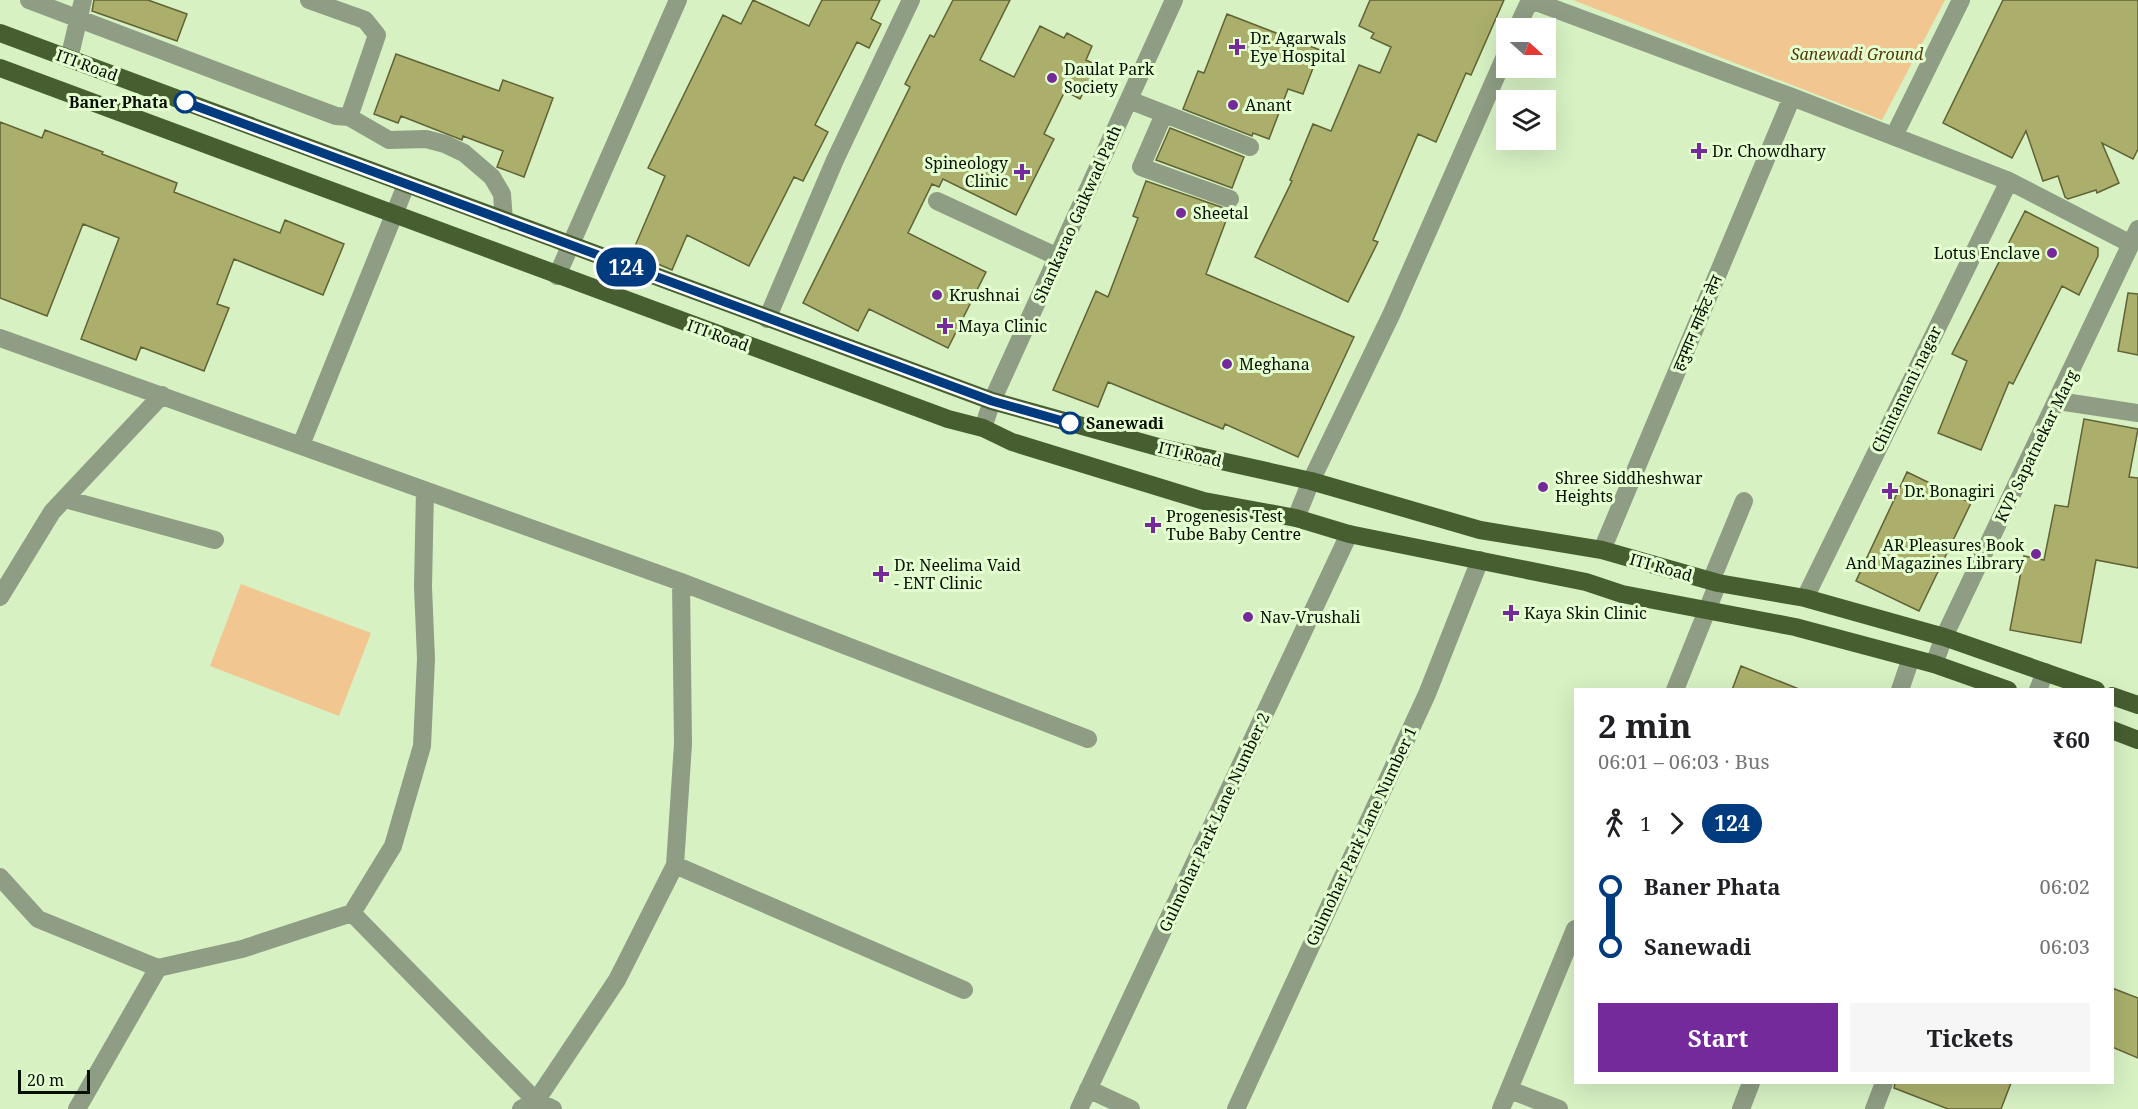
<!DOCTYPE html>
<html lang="en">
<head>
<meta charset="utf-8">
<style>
	:root { --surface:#fff; --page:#f6f6f6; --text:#202124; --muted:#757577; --accent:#752a9c }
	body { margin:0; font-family:"Noto Serif","Noto Sans Devanagari",serif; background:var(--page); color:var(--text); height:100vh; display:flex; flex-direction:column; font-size:22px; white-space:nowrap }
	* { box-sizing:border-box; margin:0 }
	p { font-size:20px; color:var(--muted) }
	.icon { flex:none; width:33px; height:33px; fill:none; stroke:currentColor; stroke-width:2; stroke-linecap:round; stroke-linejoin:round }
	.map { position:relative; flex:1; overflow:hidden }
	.panel { position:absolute; left:1574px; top:688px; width:540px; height:396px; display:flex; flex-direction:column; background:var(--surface); border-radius:0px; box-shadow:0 6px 24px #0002 }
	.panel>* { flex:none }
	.badge { padding:0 12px; border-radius:20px; font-size:21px; line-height:39px }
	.needle { width:39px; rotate:111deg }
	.controls { position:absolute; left:1496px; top:18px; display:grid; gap:12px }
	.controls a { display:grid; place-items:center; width:60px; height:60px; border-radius:0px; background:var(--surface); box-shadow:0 6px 24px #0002; font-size:30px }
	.scale { position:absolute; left:18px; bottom:15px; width:72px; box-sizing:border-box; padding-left:6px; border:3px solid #070f02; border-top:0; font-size:16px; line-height:21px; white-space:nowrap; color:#070f02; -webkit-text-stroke:4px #e4ffd0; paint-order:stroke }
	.map>.badge { position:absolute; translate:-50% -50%; box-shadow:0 0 0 3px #fff }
	.legs { display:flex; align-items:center; gap:9px; height:66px; padding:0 24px; font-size:20px }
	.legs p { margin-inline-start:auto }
	.overview { display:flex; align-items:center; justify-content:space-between; height:102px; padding:0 24px }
	h1 { font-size:33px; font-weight:700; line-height:45px }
	.action { display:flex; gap:12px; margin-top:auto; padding:12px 24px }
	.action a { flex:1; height:69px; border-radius:0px; background:var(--accent); color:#fff; font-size:24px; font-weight:700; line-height:69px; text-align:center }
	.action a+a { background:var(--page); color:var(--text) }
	ul { padding:0 24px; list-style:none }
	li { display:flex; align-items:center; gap:21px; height:60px; font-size:22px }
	li i { display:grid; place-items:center; width:9px; height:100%; margin:0 8px; background:currentColor }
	li i::after { content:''; width:15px; height:15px; margin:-8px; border:4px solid; border-radius:50%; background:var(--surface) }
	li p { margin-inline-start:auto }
	li:first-child i { background:linear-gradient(#0000 50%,currentColor 0) }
	li:last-child i { background:linear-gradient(currentColor 50%,#0000 0) }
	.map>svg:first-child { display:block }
	.green { fill:#f2c691 }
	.building { fill:#abaf6b; stroke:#606335; stroke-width:1.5 }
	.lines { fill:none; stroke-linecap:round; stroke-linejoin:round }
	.minor { stroke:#8e9d83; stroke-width:18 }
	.major { stroke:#465e30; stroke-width:18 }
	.line-1-casing { stroke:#fff; stroke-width:14 }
	.line-1 { stroke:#003b80; stroke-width:9 }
	.poi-dot { fill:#752a9c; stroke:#e4ffd0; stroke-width:2 }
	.stop-1-dot { fill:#fff; stroke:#003b80; stroke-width:3 }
	.labels { text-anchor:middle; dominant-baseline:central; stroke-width:6; stroke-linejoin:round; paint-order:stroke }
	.poi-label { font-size:16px; fill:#070f02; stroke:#e4ffd0; text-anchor:start }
	.park-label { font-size:16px; font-style:italic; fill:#553709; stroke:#e4ffd0 }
	.street-label { font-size:16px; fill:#070f02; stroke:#e4ffd0 }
	.stop-label { font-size:16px; font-weight:bold; fill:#070f02; stroke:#e4ffd0; text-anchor:end }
</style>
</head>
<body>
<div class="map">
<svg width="2138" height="1109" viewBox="0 0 2138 1109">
	<rect width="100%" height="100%" fill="#d7f1c3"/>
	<path class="green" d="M 1573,0 L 1945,0 L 1882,120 Z
		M 241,584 L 371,633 L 339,716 L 210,666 Z"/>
	<path class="building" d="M 94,0 L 148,0 L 187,14 L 177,41 L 92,11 Z
		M 753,0 L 809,26 L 822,0 L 880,0 L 871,19 L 881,24 L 869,48 L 857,42 L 815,125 L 828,132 L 803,181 L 794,177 L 749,266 L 687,235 L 672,270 L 632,253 L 665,176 L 648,168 L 723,15 L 741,24 Z
		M 953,0 L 1010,0 L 980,60 L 1014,77 L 1040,26 L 1064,38 L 1067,33 L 1092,46 L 1086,60 L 1097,65 L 1080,99 L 1065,91 L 1044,134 L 1054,139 L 1016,215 L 943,179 L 939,187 L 932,184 L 908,233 L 986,272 L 948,348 L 869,309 L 858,331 L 803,303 L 910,87 L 905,84 L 930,35 L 934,37 Z
		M 1370,0 L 1504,0 L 1471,75 L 1466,73 L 1436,142 L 1418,134 L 1373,240 L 1378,242 L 1348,302 L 1255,257 L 1292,181 L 1290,180 L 1313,124 L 1331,131 L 1359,65 L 1380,73 L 1391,47 L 1371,38 L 1374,33 L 1359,26 Z
		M 2003,0 L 2138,0 L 2138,149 L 2133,159 L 2102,143 L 2119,183 L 2097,193 L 2096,190 L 2068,199 L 2065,197 L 2058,176 L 2043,181 L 2026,131 L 2012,158 L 1943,123 Z
		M 1227,14 L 1320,50 L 1303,94 L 1288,89 L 1269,139 L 1253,133 L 1252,136 L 1183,109 L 1198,71 L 1204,73 Z
		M 396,54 L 499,91 L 503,80 L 553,98 L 524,177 L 497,167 L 503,151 L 463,136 L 462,140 L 401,116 L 398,123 L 374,114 Z
		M 0,122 L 42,138 L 45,130 L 103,152 L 102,154 L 177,183 L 174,192 L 280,233 L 285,220 L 344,244 L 323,295 L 234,259 L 217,304 L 229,308 L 204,371 L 141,347 L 136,360 L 81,339 L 119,238 L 83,224 L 47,316 L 0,298 Z
		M 1170,128 L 1244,157 L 1232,188 L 1156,160 Z
		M 1146,181 L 1230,210 L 1206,274 L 1354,337 L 1298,457 L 1225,424 L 1223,429 L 1108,382 L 1098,407 L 1053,390 L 1096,291 L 1108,297 L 1138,218 L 1133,216 Z
		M 2025,211 L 2098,248 L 2098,256 L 2079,295 L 2062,286 L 2013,384 L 2009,382 L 1981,450 L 1938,433 L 1967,361 L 1952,354 Z
		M 2128,293 L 2138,294 L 2138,355 L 2118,351 Z
		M 2084,419 L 2138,429 L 2129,477 L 2138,478 L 2138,568 L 2096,560 L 2081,643 L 2010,630 L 2024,556 L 2044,560 L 2055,505 L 2068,507 Z
		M 1907,472 L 1971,503 L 1919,611 L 1856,581 Z
		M 1741,666 L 1799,689 L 1798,690 L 1732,690 Z
		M 2112,988 L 2138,998 L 2138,1058 L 2112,1047 Z
		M 1895,1083 L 2011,1083 L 2001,1109 L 1948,1109 L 1894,1088 Z"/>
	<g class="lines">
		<path class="minor" d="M 29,0 L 336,116 L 349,117
			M 309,0 L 365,20 L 377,35 L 349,117 L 389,140 L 426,139 L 445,144 L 464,153 L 492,177 L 502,194 L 504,221
			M 1531,0 L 1792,97 L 2009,181 L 2131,244
			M 1517,28 L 1530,0
			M 69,59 L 83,0
			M 1129,100 L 1250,147
			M 1164,114 L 1141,167 L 1230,199
			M 1894,136 L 1961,0
			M 937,201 L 1058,257
			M 557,276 L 678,0
			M 767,319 L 835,160 L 911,0
			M 0,338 L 681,582 L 1088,739
			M 2058,401 L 2138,413
			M 983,428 L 992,401 L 1174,0
			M 301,445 L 406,185
			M 65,499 L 215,540
			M 1296,518 L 1311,481 L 1392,313 L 1506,54
			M 1602,550 L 1792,97
			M 1711,581 L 1744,501
			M 0,597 L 52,512 L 162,395
			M 1805,598 L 2009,181
			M 1934,664 L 1944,637 L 2138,229
			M 1675,690 L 1718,583
			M 1900,690 L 1911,658
			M 2038,690 L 2045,672
			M 675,865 L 964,990
			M 0,877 L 38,919 L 158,968 L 242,949 L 352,913 L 393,846 L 422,746 L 426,659 L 423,587 L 425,490
			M 352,913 L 536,1101 L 553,1109
			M 1088,1089 L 1131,1109
			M 1510,1090 L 1559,1109
			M 77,1109 L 158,968
			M 521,1109 L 536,1101 L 617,980 L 675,865 L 683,744 L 681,582
			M 1079,1109 L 1349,534
			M 1236,1109 L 1427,694 L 1480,560
			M 1501,1109 L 1575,929
			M 1741,1109 L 1751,1083
			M 1874,1109 L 1884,1083"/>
		<path class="major" d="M 0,33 L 992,401 L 1158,447 L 1311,481 L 1480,530 L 1602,550 L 1718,583 L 1805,598 L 1944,637 L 2096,690
			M 0,68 L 948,419 L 983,428 L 1012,442 L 1204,501 L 1296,518 L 1349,534 L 1586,582 L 1622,594 L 1795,627 L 1934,664 L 2008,690
			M 2112,696 L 2138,705
			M 2112,730 L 2138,740"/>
	</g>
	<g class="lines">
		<g class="line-1-casing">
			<path id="line-1" d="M 185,102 L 992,401 L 1070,423"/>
		</g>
		<use href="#line-1" class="line-1"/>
	</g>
	<g class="poi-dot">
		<path d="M1234 38h6v6h6v6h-6v6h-6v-6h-6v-6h6z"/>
		<circle cx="1052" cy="78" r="6"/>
		<circle cx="1233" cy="105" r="6"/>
		<path d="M1696 142h6v6h6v6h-6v6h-6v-6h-6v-6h6z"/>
		<path d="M1019 163h6v6h6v6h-6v6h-6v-6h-6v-6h6z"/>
		<circle cx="1181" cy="213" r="6"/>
		<circle cx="2052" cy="253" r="6"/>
		<circle cx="937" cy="295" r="6"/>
		<path d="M942 317h6v6h6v6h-6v6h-6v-6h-6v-6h6z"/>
		<circle cx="1227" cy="364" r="6"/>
		<circle cx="1543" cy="487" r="6"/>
		<path d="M1887 482h6v6h6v6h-6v6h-6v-6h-6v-6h6z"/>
		<path d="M1150 516h6v6h6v6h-6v6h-6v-6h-6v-6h6z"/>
		<circle cx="2036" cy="554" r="6"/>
		<path d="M878 565h6v6h6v6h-6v6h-6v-6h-6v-6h6z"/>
		<path d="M1508 604h6v6h6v6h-6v6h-6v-6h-6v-6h6z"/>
		<circle cx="1248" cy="617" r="6"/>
	</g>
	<g class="stop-1-dot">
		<circle cx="185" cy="102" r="10"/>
		<circle cx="1070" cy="423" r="10"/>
	</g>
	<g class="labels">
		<g class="poi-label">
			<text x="1250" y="38">Dr. Agarwals<tspan x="1250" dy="18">Eye Hospital</tspan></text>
			<text x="1064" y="69">Daulat Park<tspan x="1064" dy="18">Society</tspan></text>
			<text x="1245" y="105">Anant</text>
			<text x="1712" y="151">Dr. Chowdhary</text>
			<text x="1008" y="163" text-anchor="end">Spineology<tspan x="1008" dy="18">Clinic</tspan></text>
			<text x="1193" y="213">Sheetal</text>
			<text x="2040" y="253" text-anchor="end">Lotus Enclave</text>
			<text x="949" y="295">Krushnai</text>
			<text x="958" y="326">Maya Clinic</text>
			<text x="1239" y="364">Meghana</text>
			<text x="1555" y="478">Shree Siddheshwar<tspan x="1555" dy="18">Heights</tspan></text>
			<text x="1904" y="491">Dr. Bonagiri</text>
			<text x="1166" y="516">Progenesis Test<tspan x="1166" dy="18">Tube Baby Centre</tspan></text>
			<text x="2024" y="545" text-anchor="end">AR Pleasures Book<tspan x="2024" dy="18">And Magazines Library</tspan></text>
			<text x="894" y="565">Dr. Neelima Vaid<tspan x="894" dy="18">- ENT Clinic</tspan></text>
			<text x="1524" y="613">Kaya Skin Clinic</text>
			<text x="1260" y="617">Nav-Vrushali</text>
		</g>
		<g class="park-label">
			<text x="1857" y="54">Sanewadi Ground</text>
		</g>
		<g class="street-label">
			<text transform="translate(87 65) rotate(20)">ITI Road</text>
			<text transform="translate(1077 214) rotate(-66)">Shankarao Gaikwad Path</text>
			<text transform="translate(1697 323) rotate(-67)">हनुमान मार्केट लेन</text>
			<text transform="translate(718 335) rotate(20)">ITI Road</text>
			<text transform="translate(1906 389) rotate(-64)">Chintamani nagar</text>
			<text transform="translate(2036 446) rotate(-64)">KVP Sapatnekar Marg</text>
			<text transform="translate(1190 454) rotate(13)">ITI Road</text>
			<text transform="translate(1661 567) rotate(16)">ITI Road</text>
			<text transform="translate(1214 822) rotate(-65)">Gulmohar Park Lane Number 2</text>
			<text transform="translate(1361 836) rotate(-65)">Gulmohar Park Lane Number 1</text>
		</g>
		<g class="stop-label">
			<text x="168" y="102">Baner Phata</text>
			<text x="1086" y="423" text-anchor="start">Sanewadi</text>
		</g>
	</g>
</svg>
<div class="controls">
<a><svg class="needle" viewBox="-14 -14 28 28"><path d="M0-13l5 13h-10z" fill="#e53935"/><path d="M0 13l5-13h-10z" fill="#757577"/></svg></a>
<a><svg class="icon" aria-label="layers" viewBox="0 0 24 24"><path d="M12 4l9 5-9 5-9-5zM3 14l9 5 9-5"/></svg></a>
</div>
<div class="scale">20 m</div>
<b class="badge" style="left:626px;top:267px;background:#003b80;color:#fff">124</b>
<section class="panel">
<div class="overview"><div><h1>2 min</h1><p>06:01 – 06:03 · Bus</p></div><b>₹60</b></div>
<div class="legs"><svg class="icon" aria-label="walk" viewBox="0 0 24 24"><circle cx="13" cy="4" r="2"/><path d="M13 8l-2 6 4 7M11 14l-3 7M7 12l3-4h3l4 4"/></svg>1<svg class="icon" aria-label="forward" viewBox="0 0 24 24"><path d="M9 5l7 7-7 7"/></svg><b class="badge" style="background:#003b80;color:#fff">124</b></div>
<ul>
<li><i style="color:#003b80"></i><b>Baner Phata</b><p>06:02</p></li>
<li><i style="color:#003b80"></i><b>Sanewadi</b><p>06:03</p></li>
</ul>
<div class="action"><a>Start</a><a>Tickets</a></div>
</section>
</div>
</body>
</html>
